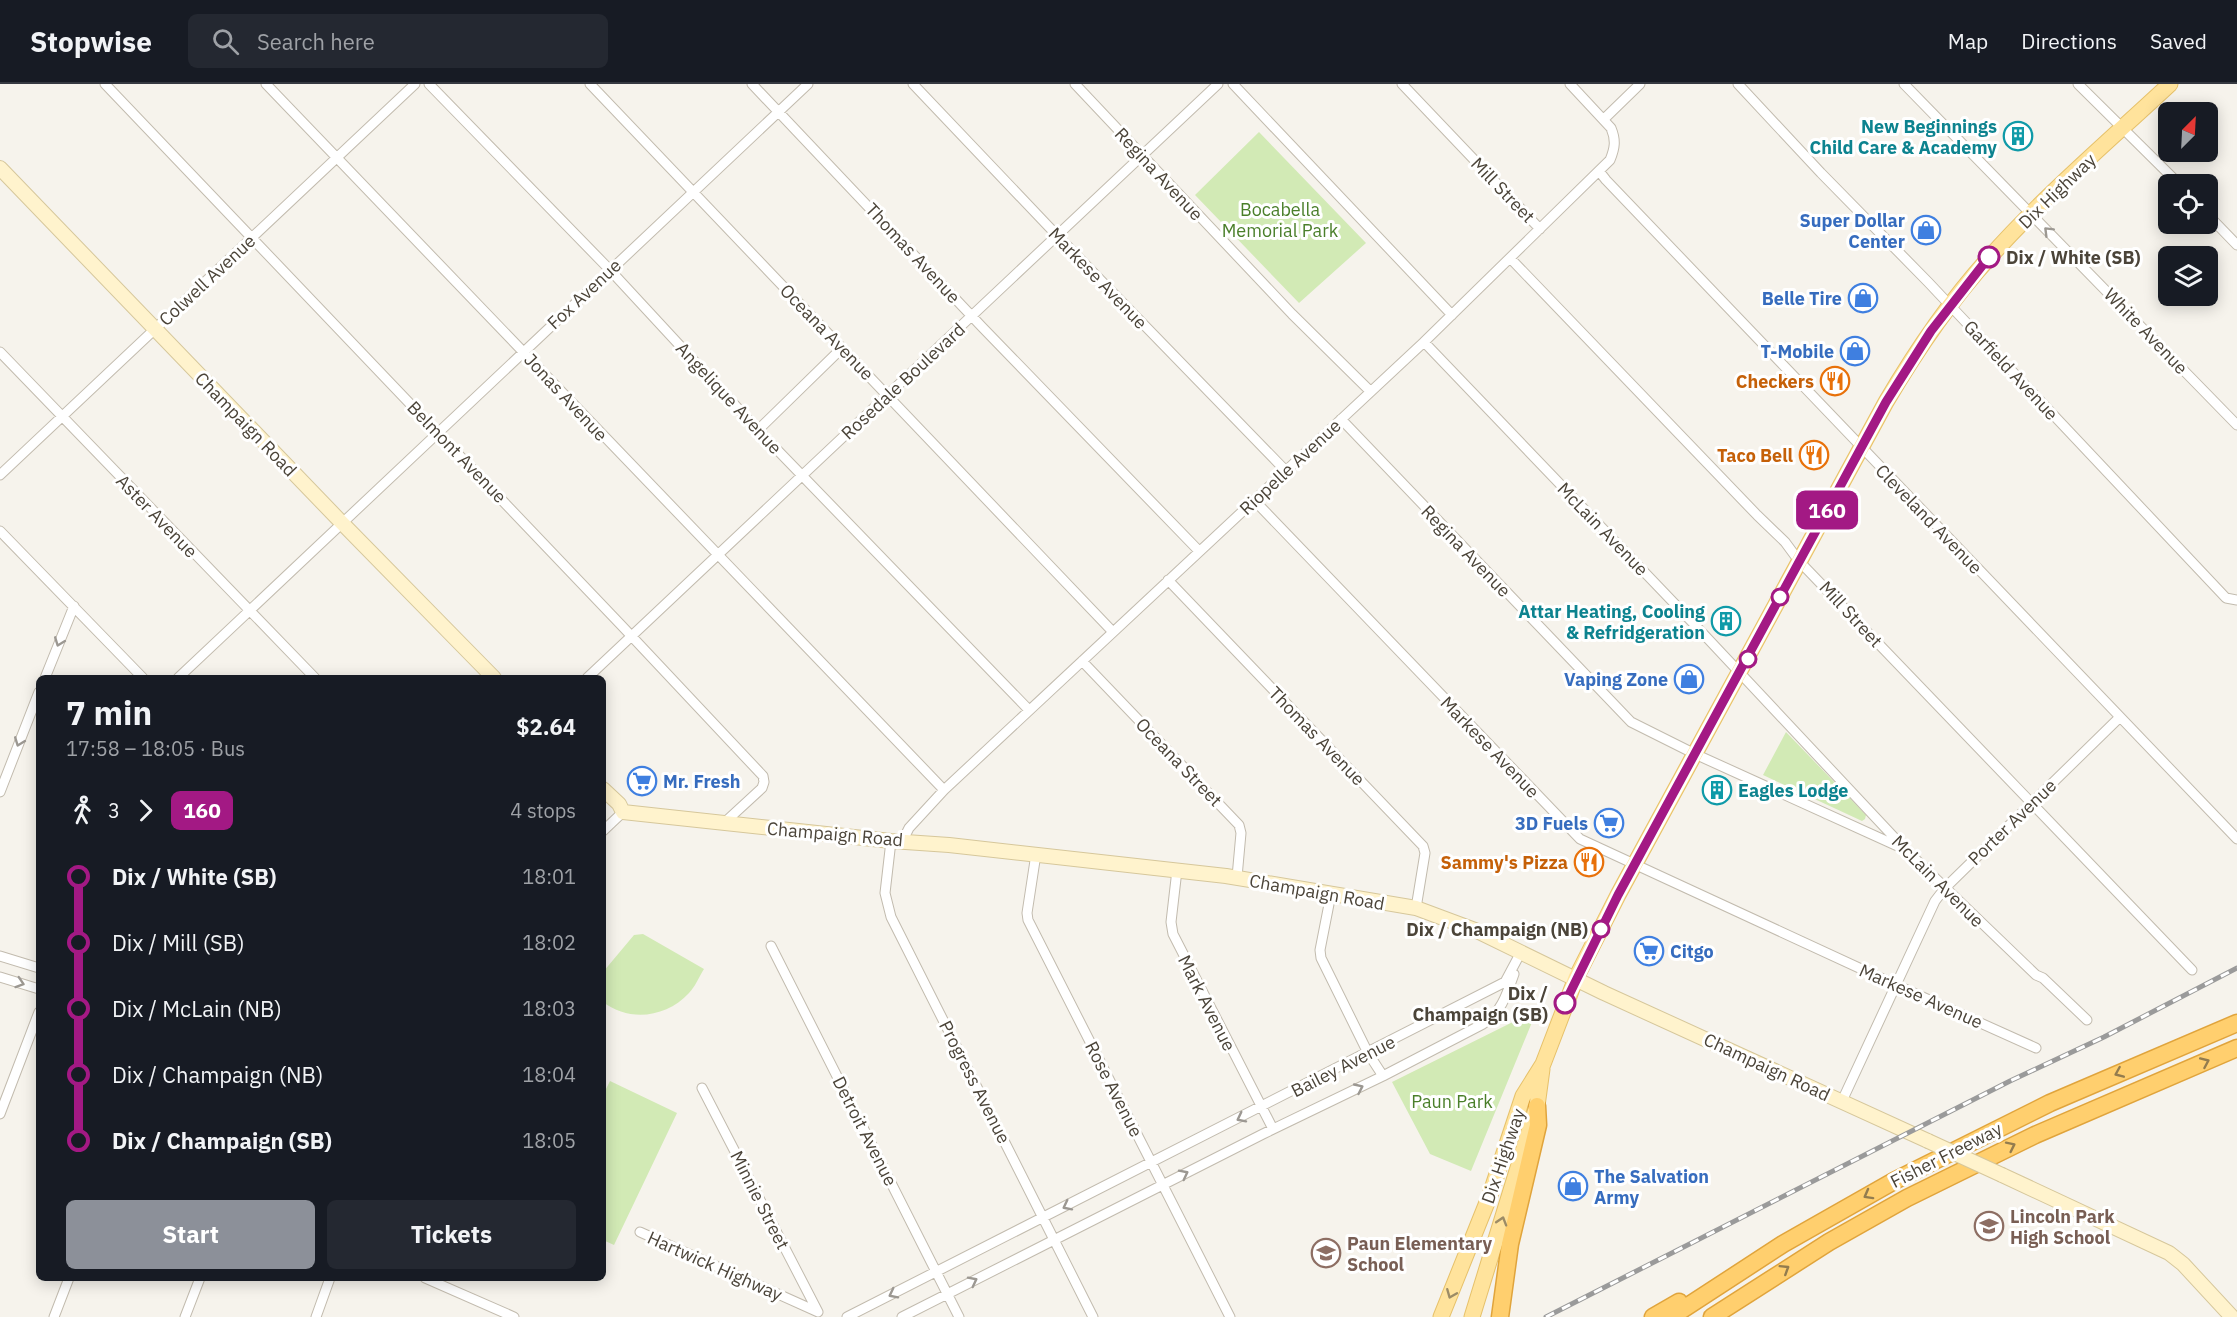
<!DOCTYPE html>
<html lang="en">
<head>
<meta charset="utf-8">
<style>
	:root { --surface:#171b24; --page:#242831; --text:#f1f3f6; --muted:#9ea1a6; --line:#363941; --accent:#8c9099 }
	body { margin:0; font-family:"IBM Plex Sans",sans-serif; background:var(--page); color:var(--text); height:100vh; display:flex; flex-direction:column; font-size:22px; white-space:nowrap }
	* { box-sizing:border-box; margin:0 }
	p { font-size:20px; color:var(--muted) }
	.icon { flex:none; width:33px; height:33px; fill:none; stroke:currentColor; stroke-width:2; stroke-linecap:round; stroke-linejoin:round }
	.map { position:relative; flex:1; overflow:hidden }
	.sheet { position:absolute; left:36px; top:591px; width:570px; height:606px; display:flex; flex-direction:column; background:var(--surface); border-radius:9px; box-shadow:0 3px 15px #0003 }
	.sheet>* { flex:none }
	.badge { padding:0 12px; border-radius:9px; font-size:21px; line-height:39px }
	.needle { width:39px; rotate:24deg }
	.tools { position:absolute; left:2158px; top:18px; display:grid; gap:12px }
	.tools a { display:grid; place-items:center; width:60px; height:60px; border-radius:9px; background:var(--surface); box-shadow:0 3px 15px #0003; font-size:30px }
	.map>.badge { position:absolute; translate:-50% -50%; box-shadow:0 0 0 3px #fff }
	.legs { display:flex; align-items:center; gap:9px; height:66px; padding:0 30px; font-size:20px }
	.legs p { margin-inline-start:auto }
	.head { display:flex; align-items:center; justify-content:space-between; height:102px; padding:0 30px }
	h1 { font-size:33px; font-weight:800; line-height:45px }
	.primary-button { display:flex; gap:12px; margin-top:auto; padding:12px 30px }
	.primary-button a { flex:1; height:69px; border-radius:9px; background:var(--accent); color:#fff; font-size:24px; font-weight:800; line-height:69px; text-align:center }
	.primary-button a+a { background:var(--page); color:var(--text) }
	ul { padding:0 30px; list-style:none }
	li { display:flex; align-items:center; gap:21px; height:66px; font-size:22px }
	li i { display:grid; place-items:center; width:9px; height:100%; margin:0 8px; background:currentColor }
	li i::after { content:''; width:15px; height:15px; margin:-8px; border:4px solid; border-radius:50%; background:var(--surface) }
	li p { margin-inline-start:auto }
	li:first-child i { background:linear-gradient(#0000 50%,currentColor 0) }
	li:last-child i { background:linear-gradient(currentColor 50%,#0000 0) }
	header { display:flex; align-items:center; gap:36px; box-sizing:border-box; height:84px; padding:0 30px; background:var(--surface); border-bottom:2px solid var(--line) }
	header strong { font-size:28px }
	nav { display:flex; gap:33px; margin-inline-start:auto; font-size:21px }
	.search { width:420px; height:54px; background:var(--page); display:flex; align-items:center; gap:15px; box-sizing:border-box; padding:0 21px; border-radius:9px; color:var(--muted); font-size:22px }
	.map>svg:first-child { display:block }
	.green { fill:#d2eab5 }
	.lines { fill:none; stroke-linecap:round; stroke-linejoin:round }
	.street-casing { stroke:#c2bbae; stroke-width:11 }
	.secondary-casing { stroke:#d6c79b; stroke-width:16 }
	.primary-casing { stroke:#e6c16a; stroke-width:17 }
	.highway-casing { stroke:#e0a43c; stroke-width:19 }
	.street { stroke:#fff; stroke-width:9 }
	.secondary { stroke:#fff3cd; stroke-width:14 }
	.primary { stroke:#ffe39c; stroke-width:15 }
	.highway { stroke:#ffcf6e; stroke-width:16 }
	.rail-casing { stroke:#9a9a9a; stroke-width:5 }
	.rail { stroke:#fff; stroke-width:3; stroke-dasharray:9; stroke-linecap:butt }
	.secondary-bridge-casing { stroke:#d6c79b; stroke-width:16; stroke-linecap:butt }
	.secondary-bridge { stroke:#fff3cd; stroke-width:14 }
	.oneway { stroke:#9c9892 }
	.oneway2 { stroke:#937c4e }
	.oneway3 { stroke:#9c8c66 }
	.line-1-casing { stroke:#fff; stroke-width:14 }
	.line-1 { stroke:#a31984; stroke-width:9 }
	.stop-1-dot { fill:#fff; stroke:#a31984; stroke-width:3 }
	.labels { text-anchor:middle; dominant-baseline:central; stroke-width:6; stroke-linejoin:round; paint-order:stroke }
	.culture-label { font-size:18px; font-weight:bold; fill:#0d838f; stroke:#fff; text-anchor:end }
	.street-label { font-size:18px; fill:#4b4439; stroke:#fff }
	.park-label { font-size:18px; fill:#4a7f2a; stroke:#fff }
	.shop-label { font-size:18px; font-weight:bold; fill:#366cbe; stroke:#fff; text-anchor:end }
	.stop-label { font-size:18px; font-weight:bold; fill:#4b4439; stroke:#fff; text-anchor:end }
	.food-label { font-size:18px; font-weight:bold; fill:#c56008; stroke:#fff; text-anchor:end }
	.education-label { font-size:18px; font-weight:bold; fill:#785e54; stroke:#fff; text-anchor:start }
</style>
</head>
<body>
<header>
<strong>Stopwise</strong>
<div class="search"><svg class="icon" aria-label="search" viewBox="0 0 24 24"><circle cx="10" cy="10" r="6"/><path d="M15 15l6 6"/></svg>Search here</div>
<nav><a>Map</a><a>Directions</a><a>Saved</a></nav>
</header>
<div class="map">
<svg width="2237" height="1233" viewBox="0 0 2237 1233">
	<rect width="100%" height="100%" fill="#f6f3ec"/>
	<path class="green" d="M 1259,48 L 1366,159 L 1299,219 L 1195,111 Z
		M 1786,648 L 1866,731 L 1865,735 L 1862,737 L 1763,691 Z
		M 643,850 L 704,885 C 699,893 695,903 689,909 C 666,934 629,938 603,918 L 603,888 L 634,851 Z
		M 1537,926 L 1471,1087 L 1430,1070 L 1392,998 Z
		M 610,997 L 677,1029 L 614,1161 L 603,1156 L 603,1011 Z"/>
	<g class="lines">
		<g class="street-casing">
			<path id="street" d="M 105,0 L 622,542 L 763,692 L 764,698 L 762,704 L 724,739
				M 266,0 L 944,706
				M 429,0 L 610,186 L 758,346 L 1029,626
				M 590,0 L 1113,548
				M 752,0 L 983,244 L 1199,467
				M 913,0 L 1049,143 L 1285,386
				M 1075,0 L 1292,230 L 1370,307
				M 1233,0 L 1452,231
				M 1402,0 L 1540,145
				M 1738,0 L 1821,89 L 1928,198 L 2226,514 L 2237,516
				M 1904,0 L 2237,341
				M 2078,0 L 2179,100
				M 1604,35 L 1640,0
				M 1599,87 L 1606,96 L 2237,755
				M 2208,131 L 2237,161
				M 1510,174 L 1757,431 L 1785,458 L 1799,477 L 2192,886
				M 1424,258 L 1695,541 L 1906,766 L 2036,891 L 2043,894 L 2087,936
				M 0,268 L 315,594
				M 1341,335 L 1631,638 L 1695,670 L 1904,765
				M 758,346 L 842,264
				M 0,391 L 415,0
				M 1254,416 L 1580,755 L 1896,901 L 2036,964
				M 0,447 L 143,594
				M 1168,496 L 1423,762 L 1425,769 L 1416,824
				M 1082,577 L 1239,741 L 1241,749 L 1237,793
				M 45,594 L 74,522
				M 178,594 L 808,0
				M 587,594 L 1218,0
				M 0,708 L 39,608
				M 603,747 L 623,728
				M 903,756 L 909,744 L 944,706 L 1424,258 L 1610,76 C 1615,64 1616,56 1611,44 L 1570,0
				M 891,757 L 885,809 L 891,833 L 1093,1233
				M 1036,770 L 1027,829 L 1028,836 L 1230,1233
				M 1177,786 L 1171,838 L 1173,850 L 1273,1045
				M 1331,810 L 1320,866 L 1321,874 L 1368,969 L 1383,992
				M 771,862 L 959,1233
				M 0,872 L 39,884
				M 0,893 L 39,905
				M 702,1004 L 818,1228
				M 1842,1017 L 1935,817 L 1945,804 L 2120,633
				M 0,1030 L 39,928
				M 640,1148 L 818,1228
				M 425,1194 L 514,1233
				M 54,1233 L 69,1194
				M 185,1233 L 200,1194
				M 316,1233 L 330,1194
				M 847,1233 L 1505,898 L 1521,868
				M 902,1233 L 1263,1050 L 1383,992 L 1483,940 C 1501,929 1507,910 1514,890"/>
		</g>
		<g class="secondary-casing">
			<path id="secondary" d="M 0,84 L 342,439 L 494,594
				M 603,705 L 619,720 L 623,728 L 891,757 L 949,761 L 1226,792 L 1416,824 L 1475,846 L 1604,909 L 1928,1057
				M 2002,1091 L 2169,1169 L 2183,1180 L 2232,1233"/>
		</g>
		<g class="primary-casing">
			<path id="primary" d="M 1441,1233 L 1490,1111 L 1523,1012 L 1543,980 L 1576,894 L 1618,811 L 1886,318 C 1916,267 1949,218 1989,174 C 2043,113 2110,56 2170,0
				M 1472,1233 L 1537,1022 L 1542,985"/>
		</g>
		<g class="highway-casing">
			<path id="highway" d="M 1500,1233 L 1510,1160 L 1538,1041 L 1537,1022
				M 1653,1233 L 1679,1218
				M 1671,1233 L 1783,1160 L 1894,1097 L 2050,1019 L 2237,939
				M 1712,1233 L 1829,1158 L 1907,1114 L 2035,1051 L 2237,964"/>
		</g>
		<use href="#street" class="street"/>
		<use href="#secondary" class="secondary"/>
		<use href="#primary" class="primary"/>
		<use href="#highway" class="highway"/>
		<g class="rail-casing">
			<path id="rail" d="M 1546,1233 L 2010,997 L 2104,953 L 2237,884"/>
		</g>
		<use href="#rail" class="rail"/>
		<g class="secondary-bridge-casing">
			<path id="secondary-bridge" d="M 1928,1057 L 2002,1091"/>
		</g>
		<use href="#secondary-bridge" class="secondary-bridge"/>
	</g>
	<defs><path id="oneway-chevron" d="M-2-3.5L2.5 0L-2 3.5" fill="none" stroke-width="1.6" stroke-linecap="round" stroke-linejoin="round" transform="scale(1.5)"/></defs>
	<g class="oneway">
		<use href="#oneway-chevron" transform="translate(2048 147) rotate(-135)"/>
		<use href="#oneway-chevron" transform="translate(59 558) rotate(111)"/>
		<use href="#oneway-chevron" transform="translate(19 658) rotate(111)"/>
		<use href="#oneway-chevron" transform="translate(20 899) rotate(18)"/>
		<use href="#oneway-chevron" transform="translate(1359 1004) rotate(-25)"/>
		<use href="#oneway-chevron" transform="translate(1241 1034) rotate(153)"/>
		<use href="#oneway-chevron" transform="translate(1184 1090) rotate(-27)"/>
		<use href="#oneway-chevron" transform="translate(1067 1122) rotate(153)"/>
		<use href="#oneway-chevron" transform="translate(973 1197) rotate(-27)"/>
		<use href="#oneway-chevron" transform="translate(893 1210) rotate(153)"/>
	</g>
	<g class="oneway2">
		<use href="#oneway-chevron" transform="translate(2205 978) rotate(-24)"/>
		<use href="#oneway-chevron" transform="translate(2119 989) rotate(157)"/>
		<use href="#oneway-chevron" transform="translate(2011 1062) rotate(-26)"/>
		<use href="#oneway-chevron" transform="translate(1868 1111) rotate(151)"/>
		<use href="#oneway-chevron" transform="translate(1785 1185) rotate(-32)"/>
	</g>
	<g class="oneway3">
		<use href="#oneway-chevron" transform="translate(1502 1137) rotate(-73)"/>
		<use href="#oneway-chevron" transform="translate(1451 1210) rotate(112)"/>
	</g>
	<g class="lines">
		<g class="line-1-casing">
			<path id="line-1" d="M 1565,919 L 1618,811 L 1886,318 L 1931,247 L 1989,173"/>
		</g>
		<use href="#line-1" class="line-1"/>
	</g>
	<defs>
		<g id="building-ring" transform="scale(1.5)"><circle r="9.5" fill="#fff" stroke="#0f9aa8" stroke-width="1.5"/><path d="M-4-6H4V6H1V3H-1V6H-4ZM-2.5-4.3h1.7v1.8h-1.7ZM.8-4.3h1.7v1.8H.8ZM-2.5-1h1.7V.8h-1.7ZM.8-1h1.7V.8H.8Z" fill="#0f9aa8"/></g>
		<g id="shop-ring" transform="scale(1.5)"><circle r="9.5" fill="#fff" stroke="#3f7fe0" stroke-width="1.5"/><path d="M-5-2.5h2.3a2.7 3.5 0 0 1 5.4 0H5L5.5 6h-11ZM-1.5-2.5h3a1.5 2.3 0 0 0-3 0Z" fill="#3f7fe0"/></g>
		<g id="restaurant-ring" transform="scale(1.5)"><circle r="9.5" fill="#fff" stroke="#e8710a" stroke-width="1.5"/><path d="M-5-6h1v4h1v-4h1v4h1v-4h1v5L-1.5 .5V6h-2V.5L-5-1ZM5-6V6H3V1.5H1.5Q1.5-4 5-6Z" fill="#e8710a"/></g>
		<g id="supermarket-ring" transform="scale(1.5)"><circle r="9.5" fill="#fff" stroke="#3f7fe0" stroke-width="1.5"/><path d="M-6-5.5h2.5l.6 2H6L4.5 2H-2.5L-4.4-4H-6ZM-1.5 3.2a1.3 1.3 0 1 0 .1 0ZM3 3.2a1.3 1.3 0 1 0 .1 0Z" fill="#3f7fe0"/></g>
		<g id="school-ring" transform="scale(1.5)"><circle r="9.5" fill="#fff" stroke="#8d6e63" stroke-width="1.5"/><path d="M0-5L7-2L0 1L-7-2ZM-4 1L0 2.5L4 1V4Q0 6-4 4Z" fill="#8d6e63"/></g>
	</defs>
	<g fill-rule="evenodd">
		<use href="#building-ring" x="2018" y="52"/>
		<use href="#shop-ring" x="1926" y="146"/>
		<use href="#shop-ring" x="1863" y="214"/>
		<use href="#shop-ring" x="1855" y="267"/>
		<use href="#restaurant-ring" x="1835" y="297"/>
		<use href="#restaurant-ring" x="1814" y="371"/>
		<use href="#building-ring" x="1726" y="537"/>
		<use href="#shop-ring" x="1689" y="595"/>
		<use href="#supermarket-ring" x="642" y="697"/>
		<use href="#building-ring" x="1717" y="706"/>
		<use href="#supermarket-ring" x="1609" y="739"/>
		<use href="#restaurant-ring" x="1589" y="778"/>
		<use href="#supermarket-ring" x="1649" y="867"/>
		<use href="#shop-ring" x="1573" y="1102"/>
		<use href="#school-ring" x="1989" y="1142"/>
		<use href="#school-ring" x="1326" y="1169"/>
	</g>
	<g class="stop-1-dot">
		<circle cx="1989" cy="173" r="10"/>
		<circle cx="1780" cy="513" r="8"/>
		<circle cx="1748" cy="575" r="8"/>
		<circle cx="1601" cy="845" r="8"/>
		<circle cx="1565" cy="919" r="10"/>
	</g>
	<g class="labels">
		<g class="culture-label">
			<text x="1997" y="42">New Beginnings<tspan x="1997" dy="21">Child Care &amp; Academy</tspan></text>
			<text x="1705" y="527">Attar Heating, Cooling<tspan x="1705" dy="21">&amp; Refridgeration</tspan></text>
			<text x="1738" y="706" text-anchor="start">Eagles Lodge</text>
		</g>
		<g class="street-label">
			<text transform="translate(1159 90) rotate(47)">Regina Avenue</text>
			<text transform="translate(1503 106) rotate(46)">Mill Street</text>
			<text transform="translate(2057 107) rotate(-44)">Dix Highway</text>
			<text transform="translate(913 169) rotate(47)">Thomas Avenue</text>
			<text transform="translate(1098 194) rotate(46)">Markese Avenue</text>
			<text transform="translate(207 196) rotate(-43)">Colwell Avenue</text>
			<text transform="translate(584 210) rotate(-43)">Fox Avenue</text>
			<text transform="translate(2146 247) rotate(46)">White Avenue</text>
			<text transform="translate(827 248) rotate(46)">Oceana Avenue</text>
			<text transform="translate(2011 286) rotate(47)">Garfield Avenue</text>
			<text transform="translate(903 297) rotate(-43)">Rosedale Boulevard</text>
			<text transform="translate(566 313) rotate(47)">Jonas Avenue</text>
			<text transform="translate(729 314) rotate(47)">Angelique Avenue</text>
			<text transform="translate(246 340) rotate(46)">Champaign Road</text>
			<text transform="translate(457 368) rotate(46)">Belmont Avenue</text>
			<text transform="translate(1290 383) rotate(-43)">Riopelle Avenue</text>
			<text transform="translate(157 432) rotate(46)">Aster Avenue</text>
			<text transform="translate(1929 435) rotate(46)">Cleveland Avenue</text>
			<text transform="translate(1603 445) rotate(46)">McLain Avenue</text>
			<text transform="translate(1466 467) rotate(46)">Regina Avenue</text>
			<text transform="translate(1851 530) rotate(47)">Mill Street</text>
			<text transform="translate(1317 652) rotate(46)">Thomas Avenue</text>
			<text transform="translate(1490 663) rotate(46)">Markese Avenue</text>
			<text transform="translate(1179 678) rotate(46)">Oceana Street</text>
			<text transform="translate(2012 738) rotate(-44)">Porter Avenue</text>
			<text transform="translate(835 750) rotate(5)">Champaign Road</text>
			<text transform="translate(1938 797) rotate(45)">McLain Avenue</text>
			<text transform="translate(1317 808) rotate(10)">Champaign Road</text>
			<text transform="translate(1921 912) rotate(24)">Markese Avenue</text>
			<text transform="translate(1207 919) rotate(63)">Mark Avenue</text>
			<text transform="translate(1343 982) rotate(-27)">Bailey Avenue</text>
			<text transform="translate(1767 983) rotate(25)">Champaign Road</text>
			<text transform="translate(975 998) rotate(63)">Progress Avenue</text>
			<text transform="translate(1114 1005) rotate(63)">Rose Avenue</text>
			<text transform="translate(865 1047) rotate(63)">Detroit Avenue</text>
			<text transform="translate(1946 1071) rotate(-27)">Fisher Freeway</text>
			<text transform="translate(1503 1072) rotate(-71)">Dix Highway</text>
			<text transform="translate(760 1116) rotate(63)">Minnie Street</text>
			<text transform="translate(715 1182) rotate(24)">Hartwick Highway</text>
		</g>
		<g class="park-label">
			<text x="1280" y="125">Bocabella<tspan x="1280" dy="21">Memorial Park</tspan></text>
			<text x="1452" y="1017">Paun Park</text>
		</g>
		<g class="shop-label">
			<text x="1905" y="136">Super Dollar<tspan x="1905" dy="21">Center</tspan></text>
			<text x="1842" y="214">Belle Tire</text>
			<text x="1834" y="267">T-Mobile</text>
			<text x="1668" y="595">Vaping Zone</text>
			<text x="663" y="697" text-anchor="start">Mr. Fresh</text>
			<text x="1588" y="739">3D Fuels</text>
			<text x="1670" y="867" text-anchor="start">Citgo</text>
			<text x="1594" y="1092" text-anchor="start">The Salvation<tspan x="1594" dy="21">Army</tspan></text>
		</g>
		<g class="stop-label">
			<text x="2006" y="173" text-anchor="start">Dix / White (SB)</text>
			<text x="1588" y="845">Dix / Champaign (NB)</text>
			<text x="1548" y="909">Dix /<tspan x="1548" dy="21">Champaign (SB)</tspan></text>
		</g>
		<g class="food-label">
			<text x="1814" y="297">Checkers</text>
			<text x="1793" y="371">Taco Bell</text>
			<text x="1568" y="778">Sammy's Pizza</text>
		</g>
		<g class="education-label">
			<text x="2010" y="1132">Lincoln Park<tspan x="2010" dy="21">High School</tspan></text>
			<text x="1347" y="1159">Paun Elementary<tspan x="1347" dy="21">School</tspan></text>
		</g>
	</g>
</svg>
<div class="tools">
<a><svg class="needle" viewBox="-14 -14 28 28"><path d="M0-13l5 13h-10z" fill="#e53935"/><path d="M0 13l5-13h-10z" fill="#9ea1a6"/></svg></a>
<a><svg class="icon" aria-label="locate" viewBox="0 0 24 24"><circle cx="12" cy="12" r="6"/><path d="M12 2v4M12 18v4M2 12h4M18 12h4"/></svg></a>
<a><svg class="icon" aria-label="layers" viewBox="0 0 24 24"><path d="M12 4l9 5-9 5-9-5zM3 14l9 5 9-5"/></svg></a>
</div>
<b class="badge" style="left:1827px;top:426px;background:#a31984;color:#fff">160</b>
<section class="sheet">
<div class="head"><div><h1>7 min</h1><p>17:58 – 18:05 · Bus</p></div><b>$2.64</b></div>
<div class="legs"><svg class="icon" aria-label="walk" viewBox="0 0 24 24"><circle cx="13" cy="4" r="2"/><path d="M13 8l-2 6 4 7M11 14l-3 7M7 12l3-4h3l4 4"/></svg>3<svg class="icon" aria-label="forward" viewBox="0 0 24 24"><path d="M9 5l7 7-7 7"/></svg><b class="badge" style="background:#a31984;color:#fff">160</b><p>4 stops</p></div>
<ul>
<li><i style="color:#a31984"></i><b>Dix / White (SB)</b><p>18:01</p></li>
<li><i style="color:#a31984"></i><span>Dix / Mill (SB)</span><p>18:02</p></li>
<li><i style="color:#a31984"></i><span>Dix / McLain (NB)</span><p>18:03</p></li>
<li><i style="color:#a31984"></i><span>Dix / Champaign (NB)</span><p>18:04</p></li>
<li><i style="color:#a31984"></i><b>Dix / Champaign (SB)</b><p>18:05</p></li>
</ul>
<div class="primary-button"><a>Start</a><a>Tickets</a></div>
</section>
</div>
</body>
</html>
